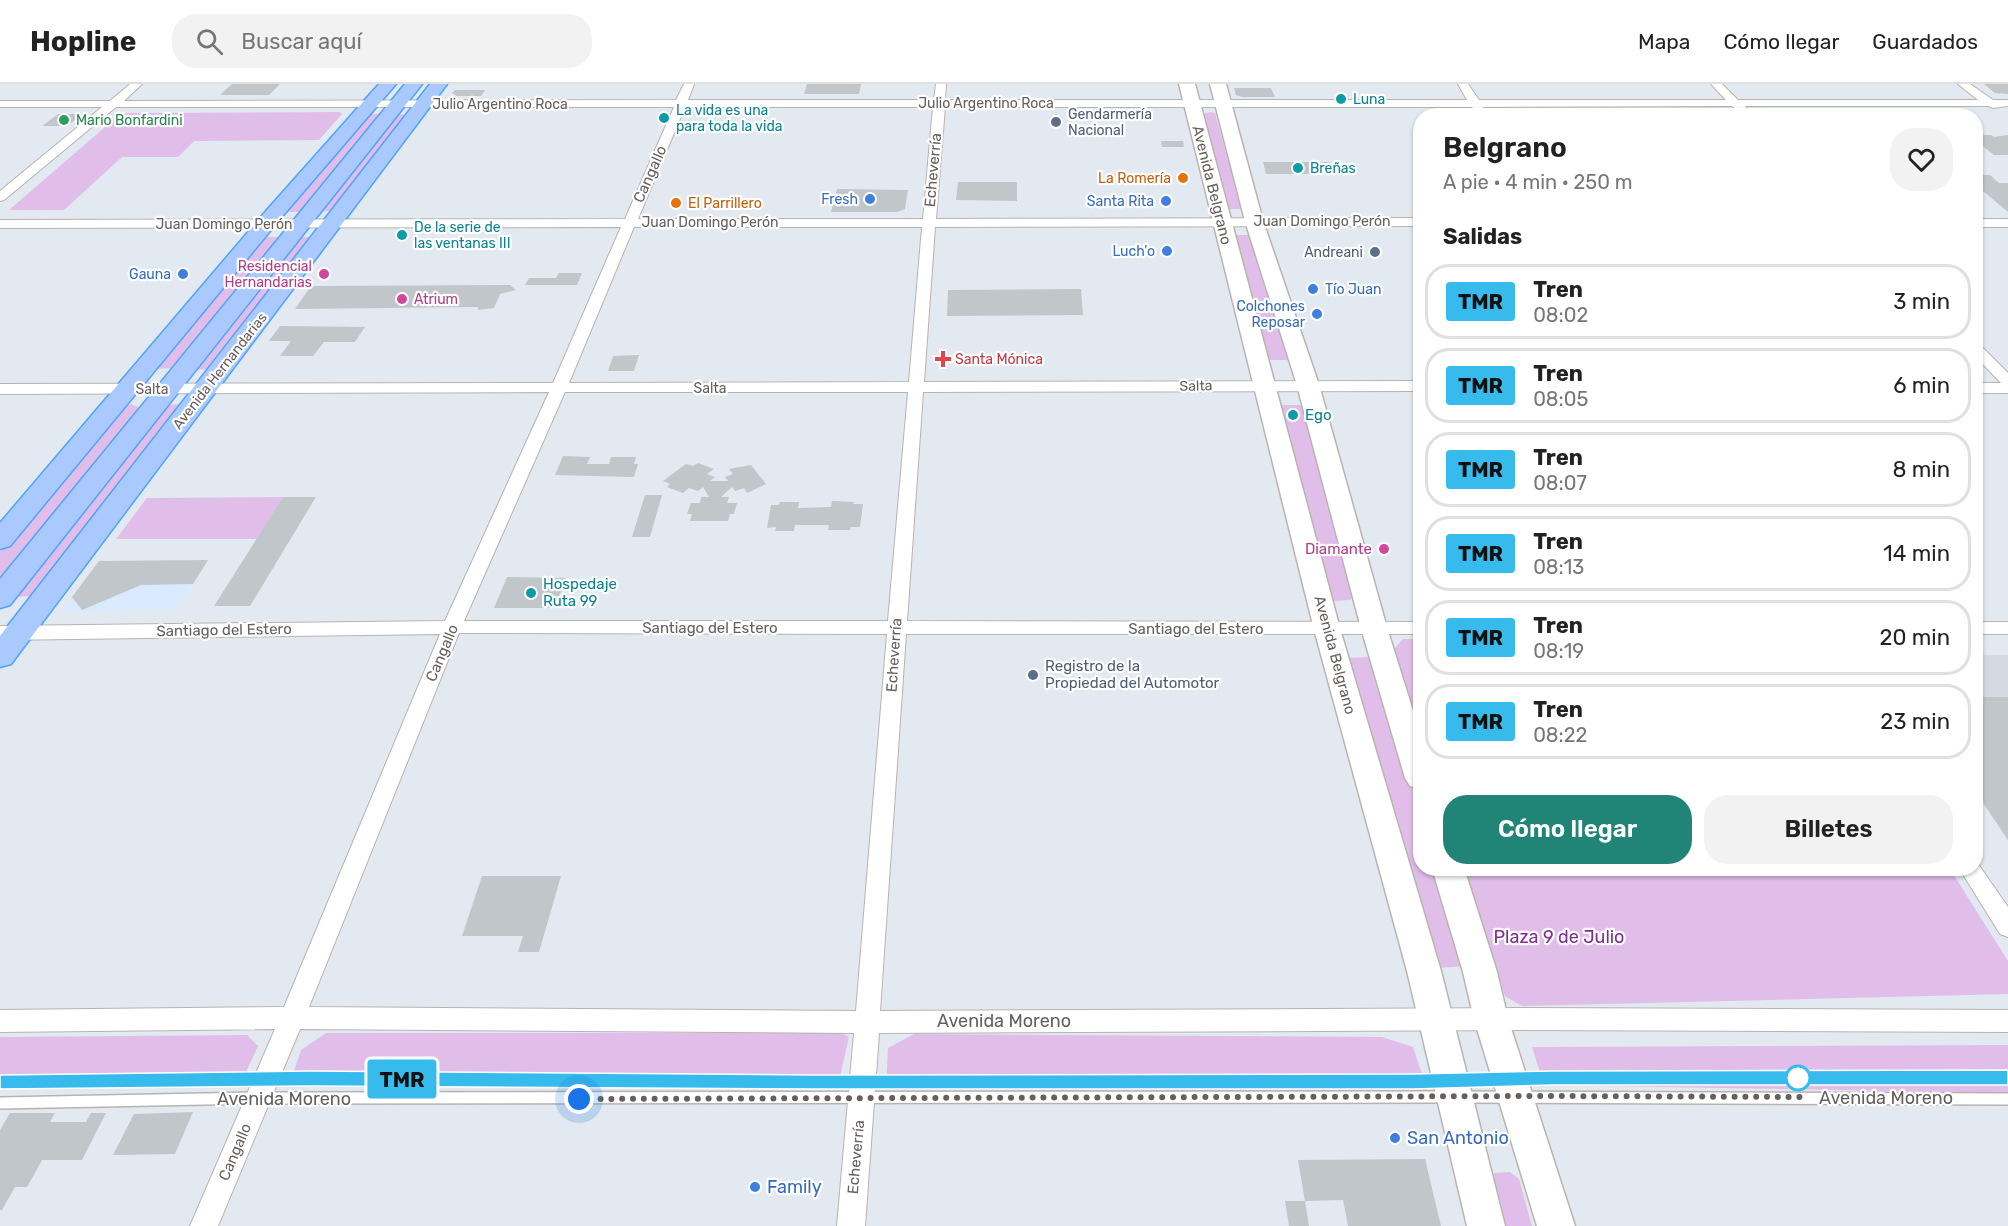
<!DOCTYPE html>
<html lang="es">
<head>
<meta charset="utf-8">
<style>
	:root { --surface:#fff; --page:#f2f2f2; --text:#222; --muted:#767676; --line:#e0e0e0; --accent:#208477 }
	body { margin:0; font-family:Rubik,sans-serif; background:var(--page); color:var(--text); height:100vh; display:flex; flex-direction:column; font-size:22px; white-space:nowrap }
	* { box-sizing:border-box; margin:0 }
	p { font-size:20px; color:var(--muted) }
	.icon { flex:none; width:33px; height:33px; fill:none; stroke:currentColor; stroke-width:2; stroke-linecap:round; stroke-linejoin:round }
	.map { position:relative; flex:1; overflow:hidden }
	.details { position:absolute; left:1413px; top:24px; width:570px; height:768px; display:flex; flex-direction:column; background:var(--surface); border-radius:24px; box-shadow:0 2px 4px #0004 }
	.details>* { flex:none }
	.badge { padding:0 12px; border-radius:4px; font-size:21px; line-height:39px }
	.you { position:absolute; width:30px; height:30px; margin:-15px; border:4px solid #fff; border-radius:50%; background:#1a73e8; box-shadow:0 0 0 9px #1a73e833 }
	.map>.badge { position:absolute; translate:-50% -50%; box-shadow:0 0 0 3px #fff }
	h2 { padding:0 30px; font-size:22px; line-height:54px }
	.round { display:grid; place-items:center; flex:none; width:63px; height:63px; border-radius:24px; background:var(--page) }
	.headline { display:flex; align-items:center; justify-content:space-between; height:102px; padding:0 30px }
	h1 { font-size:28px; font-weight:600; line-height:45px }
	.cta { display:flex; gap:12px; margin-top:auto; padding:12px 30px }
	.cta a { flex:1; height:69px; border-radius:24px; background:var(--accent); color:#fff; font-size:24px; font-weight:600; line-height:69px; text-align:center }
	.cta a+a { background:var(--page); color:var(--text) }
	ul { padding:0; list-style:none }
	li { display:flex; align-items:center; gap:18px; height:75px; margin:0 12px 9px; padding:0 18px; border:3px solid var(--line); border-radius:24px }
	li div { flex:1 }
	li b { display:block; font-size:22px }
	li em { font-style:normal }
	li .badge { min-width:66px; font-weight:700; text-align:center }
	header { display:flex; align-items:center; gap:36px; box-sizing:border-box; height:84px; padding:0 30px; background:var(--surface); border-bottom:2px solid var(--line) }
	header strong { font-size:28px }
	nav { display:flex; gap:33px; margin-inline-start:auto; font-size:21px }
	.search { width:420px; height:54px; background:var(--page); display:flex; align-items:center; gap:15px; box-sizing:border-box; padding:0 21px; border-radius:24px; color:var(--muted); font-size:22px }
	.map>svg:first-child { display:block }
	.commercial { fill:#d9eaff }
	.education { fill:#d4dae2 }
	.green { fill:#e1bdea }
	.building { fill:#c0c6ca }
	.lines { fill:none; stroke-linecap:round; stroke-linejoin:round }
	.lane-casing { stroke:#b8b3af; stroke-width:14 }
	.street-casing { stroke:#b8b3af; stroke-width:2 }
	.secondary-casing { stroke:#bab4b0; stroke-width:3 }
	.primary-casing { stroke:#4da4ff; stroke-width:3 }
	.lane { stroke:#fff; stroke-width:11 }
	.street { fill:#fff; fill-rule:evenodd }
	.secondary { fill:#fff; fill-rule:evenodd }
	.primary { fill:#a9c9ff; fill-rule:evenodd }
	.rail { stroke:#b3b1b1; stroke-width:6; stroke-dasharray:2 10; stroke-linecap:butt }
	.line { fill:#37bbed; stroke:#fff; stroke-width:1.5 }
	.walk { stroke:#665f5b; stroke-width:6; stroke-dasharray:0 10.8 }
	.culture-dot { fill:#0f9aa8; stroke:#fff; stroke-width:2 }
	.leisure-dot { fill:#2e9e5b; stroke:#fff; stroke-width:2 }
	.service-dot { fill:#5c6f8a; stroke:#fff; stroke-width:2 }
	.food-dot { fill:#e8710a; stroke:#fff; stroke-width:2 }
	.shop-dot { fill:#3f7fe0; stroke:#fff; stroke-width:2 }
	.hotel-dot { fill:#d1479c; stroke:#fff; stroke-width:2 }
	.health-dot { fill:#e0444e; stroke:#fff; stroke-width:2 }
	.stop-dot { fill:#fff; stroke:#37bbed; stroke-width:3 }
	.labels { text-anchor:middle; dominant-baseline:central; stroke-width:4.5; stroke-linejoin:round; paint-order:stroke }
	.far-culture-label { font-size:14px; fill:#0d838f; stroke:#fff; text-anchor:start }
	.far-street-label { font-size:14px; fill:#665f5b; stroke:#fff }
	.far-service-label { font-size:14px; fill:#4e5e75; stroke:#fff; text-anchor:start }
	.far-leisure-label { font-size:14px; fill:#27864d; stroke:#fff; text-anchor:start }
	.far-food-label { font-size:14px; fill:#c56008; stroke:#fff; text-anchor:end }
	.far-shop-label { font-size:14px; fill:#366cbe; stroke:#fff; text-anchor:end }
	.far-hotel-label { font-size:14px; fill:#b23c85; stroke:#fff; text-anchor:end }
	.far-health-label { font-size:14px; fill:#be3a42; stroke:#fff; text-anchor:start }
	.street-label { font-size:15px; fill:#665f5b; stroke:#fff }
	.culture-label { font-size:15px; fill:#0d838f; stroke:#fff; text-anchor:start }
	.hotel-label { font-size:15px; fill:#b23c85; stroke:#fff; text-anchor:end }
	.service-label { font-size:15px; fill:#4e5e75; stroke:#fff; text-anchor:start }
	.near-park-label { font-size:18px; fill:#822e91; stroke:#fff }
	.near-street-label { font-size:18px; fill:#665f5b; stroke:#fff }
	.near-shop-label { font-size:18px; fill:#366cbe; stroke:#fff; text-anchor:start }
</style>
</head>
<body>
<header>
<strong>Hopline</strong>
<div class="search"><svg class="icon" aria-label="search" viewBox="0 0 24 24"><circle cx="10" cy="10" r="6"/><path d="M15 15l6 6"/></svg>Buscar aquí</div>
<nav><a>Mapa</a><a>Cómo llegar</a><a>Guardados</a></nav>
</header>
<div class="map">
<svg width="2008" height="1142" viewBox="0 0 2008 1142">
	<rect width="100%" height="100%" fill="#e3e9f0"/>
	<path class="commercial" d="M 208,476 L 176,526 L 61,527 L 99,477 Z"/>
	<path class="education" d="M 1976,571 L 2008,571 L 2008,756 L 1976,708 Z"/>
	<path class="green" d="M 340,28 L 342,30 L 319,56 L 194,57 L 178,73 L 122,73 L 64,126 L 9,126 L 119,31 L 128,29 Z
		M 1211,28 L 1215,29 L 1242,125 L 1226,125 L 1202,30 Z
		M 369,30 L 381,30 L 300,128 L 284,128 Z
		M 395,30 L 408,31 L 335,127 L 319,127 Z
		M 1236,151 L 1250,151 L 1291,276 L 1268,276 L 1234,154 Z
		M 264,153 L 279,153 L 173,284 L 155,285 Z
		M 297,153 L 313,153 L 211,285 L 192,286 Z
		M 131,320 L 140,324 L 0,495 L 0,468 L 124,323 Z
		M 178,320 L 180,323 L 33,512 L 10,513 L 168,321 Z
		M 1278,321 L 1302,321 L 1355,510 L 1350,516 L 1334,517 L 1329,511 Z
		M 283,413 L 257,455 L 116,455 L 147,414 Z
		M 1403,555 L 1420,555 L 1420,654 L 1392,567 Z
		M 1373,573 L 1420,724 L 1420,784 L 1439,785 L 1470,882 L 1434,884 L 1346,574 Z
		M 1463,785 L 1950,785 L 2008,877 L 2008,910 L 1522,922 L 1505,912 Z
		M 326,949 L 841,949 L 849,953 L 838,1001 L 289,1002 L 301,966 Z
		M 914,950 L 1382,953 L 1413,963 L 1428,1008 L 886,1006 L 888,964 Z
		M 247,951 L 258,962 L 240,1001 L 0,1005 L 0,953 Z
		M 2008,961 L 2008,1009 L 1544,1001 L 1532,963 Z
		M 1510,1088 L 1519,1095 L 1532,1142 L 1501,1142 L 1488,1096 L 1495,1089 Z"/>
	<path class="building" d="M 232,0 L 280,0 L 269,11 L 220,11 Z
		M 807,0 L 861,0 L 859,10 L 804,10 Z
		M 1984,0 L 2008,0 L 2008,10 L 1995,9 Z
		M 1234,4 L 1271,4 L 1275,13 L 1242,13 L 1236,11 Z
		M 455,6 L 485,6 L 481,12 L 457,12 L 452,9 Z
		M 1613,28 L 1665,28 L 1668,32 L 1616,32 Z
		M 1815,28 L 1870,28 L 1874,32 L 1818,32 Z
		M 58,30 L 83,30 L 67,42 L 42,42 Z
		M 1976,51 L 1991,51 L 1994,53 L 2008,51 L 2008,71 L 1994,71 L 1976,57 Z
		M 1161,57 L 1183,57 L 1184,63 L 1162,63 Z
		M 1263,78 L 1330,78 L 1334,90 L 1266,90 Z
		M 1976,91 L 1990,91 L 1999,99 L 2008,99 L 2008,128 L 1976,101 Z
		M 958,98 L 1017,98 L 1017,117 L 956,116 Z
		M 837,105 L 908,106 L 905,125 L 897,128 L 831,128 Z
		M 559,189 L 582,189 L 577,201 L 525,201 L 529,194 L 556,194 Z
		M 510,201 L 516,206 L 500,210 L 494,224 L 478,226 L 478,223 L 295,225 L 311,202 Z
		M 1081,205 L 1083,231 L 947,232 L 948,206 Z
		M 280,242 L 365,243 L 355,258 L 324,258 L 313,272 L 280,272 L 291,257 L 269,257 Z
		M 639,271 L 634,287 L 608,287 L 613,272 Z
		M 563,372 L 590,373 L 587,380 L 609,380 L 611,373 L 636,373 L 634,380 L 638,380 L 634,393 L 555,391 Z
		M 698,379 L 714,385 L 707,390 L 715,393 L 710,397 L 728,397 L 725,393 L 733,390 L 729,385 L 751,381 L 766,400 L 747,409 L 744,404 L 735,407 L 732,403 L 721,413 L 729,413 L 727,419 L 737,419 L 734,430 L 730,430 L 728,437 L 690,437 L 692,430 L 687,430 L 691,419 L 700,419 L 701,413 L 709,413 L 703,403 L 698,407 L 689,404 L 683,409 L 667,403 L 670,400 L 663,397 L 686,380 L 693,382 Z
		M 645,411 L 662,411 L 650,453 L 632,453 Z
		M 283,413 L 316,413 L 250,522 L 214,522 Z
		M 832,417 L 854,418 L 853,420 L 863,420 L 860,443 L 851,443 L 850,446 L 828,446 L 829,441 L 795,441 L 794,447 L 775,447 L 776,443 L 767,444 L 771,421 L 779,421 L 780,418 L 799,418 L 798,424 L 831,423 Z
		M 208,476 L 193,500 L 141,501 L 82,526 L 72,513 L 99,477 Z
		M 507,493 L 566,494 L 555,524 L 494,524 Z
		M 1976,613 L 2008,613 L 2008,756 L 1976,708 Z
		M 482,792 L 561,792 L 539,868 L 518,868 L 523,852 L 462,852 Z
		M 193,1028 L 175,1070 L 113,1071 L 134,1030 Z
		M 10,1029 L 55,1029 L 50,1038 L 86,1038 L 91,1029 L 106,1029 L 82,1076 L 42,1076 L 27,1103 L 15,1103 L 2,1126 L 0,1126 L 0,1046 Z
		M 1425,1075 L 1441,1142 L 1348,1142 L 1343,1116 L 1305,1117 L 1298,1076 Z
		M 1285,1117 L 1305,1117 L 1309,1142 L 1289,1142 Z"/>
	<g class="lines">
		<g class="lane-casing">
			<path id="lane" d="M 1460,1013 L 2008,1015
				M 0,1019 L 258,1014 L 1447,1013"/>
		</g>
		<g class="street-casing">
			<path id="street" d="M 130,0 L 142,0 L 124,17 L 676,16 L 684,0 L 694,0 L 688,16 L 934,16 L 936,0 L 946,0 L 945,16 L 1467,16 L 1458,0 L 1468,0 L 1479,16 L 1726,16 L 1711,0 L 1722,0 L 1738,16 L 1978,16 L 1958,0 L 1970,0 L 1993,16 L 2008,16 L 2008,22 L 1993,24 L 1988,22 L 1745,22 L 1748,26 L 1742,29 L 1732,22 L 1483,23 L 1486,27 L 1480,30 L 1476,29 L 1472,23 L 945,23 L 936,135 L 1420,134 L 1420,142 L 935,143 L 924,298 L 1420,297 L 1420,307 L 923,308 L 907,537 L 1420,538 L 1420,550 L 906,550 L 880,927 L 1522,924 L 2008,926 L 2008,948 L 1522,946 L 879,949 L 865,1142 L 837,1142 L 854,949 L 300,945 L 218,1142 L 190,1142 L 275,945 L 0,948 L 0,926 L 284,923 L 440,550 L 0,556 L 0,542 L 445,537 L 549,308 L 0,310 L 0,300 L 553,299 L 621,143 L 0,144 L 0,136 L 625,135 L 674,23 L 116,23 L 4,116 L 0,117 L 0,107 L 102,23 L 0,23 L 0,17 L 110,17 ZM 685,23 L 933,23 L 923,135 L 638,135 ZM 634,143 L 922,143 L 909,298 L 569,299 ZM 565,308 L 908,308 L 888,537 L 464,537 ZM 459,549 L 887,550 L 856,927 L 309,923 Z
				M 1976,135 L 2008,135 L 2008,143 L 1976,143 Z
				M 1976,261 L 1981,262 L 2008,289 L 2008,309 L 1976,309 L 1976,299 L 2001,299 L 1976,273 Z
				M 1976,538 L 2008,538 L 2008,550 L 1976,550 Z
				M 1976,777 L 2008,823 L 2008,853 L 2000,850 L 1959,784 L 1976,784 Z"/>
		</g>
		<g class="secondary-casing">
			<path id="secondary" d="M 1179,0 L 1195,0 L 1340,545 L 1441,887 L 1505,1142 L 1467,1142 L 1407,887 L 1314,545 Z
				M 1210,0 L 1226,0 L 1263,137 L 1319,301 L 1387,544 L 1420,649 L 1420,705 L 1410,702 L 1405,694 L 1361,544 L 1297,301 L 1245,137 Z
				M 1432,784 L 1464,784 L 1497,888 L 1508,935 L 1575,1142 L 1537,1142 L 1474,935 L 1463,888 Z"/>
		</g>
		<g class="primary-casing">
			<path id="primary" d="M 379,0 L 396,0 L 280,135 L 10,462 L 0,465 L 0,439 L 266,127 Z
				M 405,0 L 422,0 L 10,521 L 0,524 L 0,495 Z
				M 430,0 L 447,0 L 11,580 L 0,583 L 0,552 Z"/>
		</g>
		<use href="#lane" class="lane"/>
		<use href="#street" class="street"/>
		<use href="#secondary" class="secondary"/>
		<use href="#primary" class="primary"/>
		<path class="rail" d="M 0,998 L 310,995 L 1414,998 L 1552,994 L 2008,994"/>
	</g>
	<path class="line" d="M 2008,986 L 2008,1001 L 1552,1001 L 1413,1005 L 813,1005 L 310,1002 L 0,1005 L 0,991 L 310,987 L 813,991 L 1413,990 L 1552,987 Z"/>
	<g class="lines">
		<path class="walk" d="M 579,1015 L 1548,1012 L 1801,1013 L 1798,994"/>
	</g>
	<g class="culture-dot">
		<circle cx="1341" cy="15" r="6"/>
		<circle cx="664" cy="34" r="6"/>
		<circle cx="1298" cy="84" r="6"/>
		<circle cx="402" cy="151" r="6"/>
		<circle cx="1293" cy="331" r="6"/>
		<circle cx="531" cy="509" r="6"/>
	</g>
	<circle class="leisure-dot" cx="64" cy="36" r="6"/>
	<g class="service-dot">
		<circle cx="1056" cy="38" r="6"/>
		<circle cx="1375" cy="168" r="6"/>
		<circle cx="1033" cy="591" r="6"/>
	</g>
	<g class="food-dot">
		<circle cx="1183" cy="94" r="6"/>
		<circle cx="676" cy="119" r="6"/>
	</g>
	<g class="shop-dot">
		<circle cx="870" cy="115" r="6"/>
		<circle cx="1166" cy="117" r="6"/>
		<circle cx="1167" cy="167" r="6"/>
		<circle cx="183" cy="190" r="6"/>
		<circle cx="1313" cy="205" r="6"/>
		<circle cx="1317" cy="230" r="6"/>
		<circle cx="1395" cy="1054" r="6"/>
		<circle cx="755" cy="1103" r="6"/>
	</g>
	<g class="hotel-dot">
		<circle cx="324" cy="190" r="6"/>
		<circle cx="402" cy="215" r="6"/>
		<circle cx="1384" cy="465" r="6"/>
	</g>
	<path class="health-dot" d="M940 266h6v6h6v6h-6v6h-6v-6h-6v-6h6z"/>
	<circle class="stop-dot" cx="1798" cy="994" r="12"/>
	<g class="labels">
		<g class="far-culture-label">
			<text x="1353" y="15">Luna</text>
			<text x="676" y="26">La vida es una<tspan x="676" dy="16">para toda la vida</tspan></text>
			<text x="1310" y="84">Breñas</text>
			<text x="414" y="143">De la serie de<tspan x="414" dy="16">las ventanas III</tspan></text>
		</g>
		<g class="far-street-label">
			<text x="986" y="19">Julio Argentino Roca</text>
			<text x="500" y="20">Julio Argentino Roca</text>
			<text x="1322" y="137">Juan Domingo Perón</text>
			<text x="710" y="138">Juan Domingo Perón</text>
			<text x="224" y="140">Juan Domingo Perón</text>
			<text transform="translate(220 287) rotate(-52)">Avenida Hernandarias</text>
			<text transform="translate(1196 302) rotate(-1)">Salta</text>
			<text x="710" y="304">Salta</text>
			<text x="152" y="305">Salta</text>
		</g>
		<g class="far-service-label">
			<text x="1068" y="30">Gendarmería<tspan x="1068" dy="16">Nacional</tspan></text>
			<text x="1363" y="168" text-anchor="end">Andreani</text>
		</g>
		<g class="far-leisure-label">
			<text x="76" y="36">Mario Bonfardini</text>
		</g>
		<g class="far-food-label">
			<text x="1171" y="94">La Romería</text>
			<text x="688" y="119" text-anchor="start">El Parrillero</text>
		</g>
		<g class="far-shop-label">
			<text x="858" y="115">Fresh</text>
			<text x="1154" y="117">Santa Rita</text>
			<text x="1155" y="167">Luch'o</text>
			<text x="171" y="190">Gauna</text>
			<text x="1325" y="205" text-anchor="start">Tío Juan</text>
			<text x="1305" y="222">Colchones<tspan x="1305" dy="16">Reposar</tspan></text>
		</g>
		<g class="far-hotel-label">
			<text x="312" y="182">Residencial<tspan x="312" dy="16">Hernandarias</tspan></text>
			<text x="414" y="215" text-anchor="start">Atrium</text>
		</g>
		<g class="far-health-label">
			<text x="955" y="275">Santa Mónica</text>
		</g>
		<g class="street-label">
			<text transform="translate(933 86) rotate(-85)">Echeverría</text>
			<text transform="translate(650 90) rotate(-66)">Cangallo</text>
			<text transform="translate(1212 101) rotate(76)">Avenida Belgrano</text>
			<text x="710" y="544">Santiago del Estero</text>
			<text x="1196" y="545">Santiago del Estero</text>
			<text transform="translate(224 546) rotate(-1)">Santiago del Estero</text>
			<text transform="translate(442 569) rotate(-67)">Cangallo</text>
			<text transform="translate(894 571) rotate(-86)">Echeverría</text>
			<text transform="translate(1335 571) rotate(75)">Avenida Belgrano</text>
			<text transform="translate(235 1068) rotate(-67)">Cangallo</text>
			<text transform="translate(856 1073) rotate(-85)">Echeverría</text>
		</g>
		<g class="culture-label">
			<text x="1305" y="331">Ego</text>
			<text x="543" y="500">Hospedaje<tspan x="543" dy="17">Ruta 99</tspan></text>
		</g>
		<g class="hotel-label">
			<text x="1372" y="465">Diamante</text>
		</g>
		<g class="service-label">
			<text x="1045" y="582">Registro de la<tspan x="1045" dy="17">Propiedad del Automotor</tspan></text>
		</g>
		<g class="near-park-label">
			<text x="1559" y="853">Plaza 9 de Julio</text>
		</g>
		<g class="near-street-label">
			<text x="1004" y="937">Avenida Moreno</text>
			<text x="1886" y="1014">Avenida Moreno</text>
			<text x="284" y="1015">Avenida Moreno</text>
		</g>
		<g class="near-shop-label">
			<text x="1407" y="1054">San Antonio</text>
			<text x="767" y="1103">Family</text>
		</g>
	</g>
</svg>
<div class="you" style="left:579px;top:1015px"></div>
<b class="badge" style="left:402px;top:995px;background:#37bbed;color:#111">TMR</b>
<section class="details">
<div class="headline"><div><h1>Belgrano</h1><p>A pie · 4 min · 250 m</p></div><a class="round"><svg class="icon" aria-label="heart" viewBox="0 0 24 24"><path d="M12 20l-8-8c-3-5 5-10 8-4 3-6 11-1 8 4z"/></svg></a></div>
<h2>Salidas</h2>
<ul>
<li><span class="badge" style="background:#37bbed;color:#111">TMR</span><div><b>Tren</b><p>08:02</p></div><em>3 min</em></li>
<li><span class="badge" style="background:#37bbed;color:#111">TMR</span><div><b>Tren</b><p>08:05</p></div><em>6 min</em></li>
<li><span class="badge" style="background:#37bbed;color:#111">TMR</span><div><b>Tren</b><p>08:07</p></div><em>8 min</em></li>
<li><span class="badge" style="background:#37bbed;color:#111">TMR</span><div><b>Tren</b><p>08:13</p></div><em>14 min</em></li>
<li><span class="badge" style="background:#37bbed;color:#111">TMR</span><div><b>Tren</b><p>08:19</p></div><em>20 min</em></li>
<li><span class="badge" style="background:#37bbed;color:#111">TMR</span><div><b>Tren</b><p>08:22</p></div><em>23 min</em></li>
</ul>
<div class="cta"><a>Cómo llegar</a><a>Billetes</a></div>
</section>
</div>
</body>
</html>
